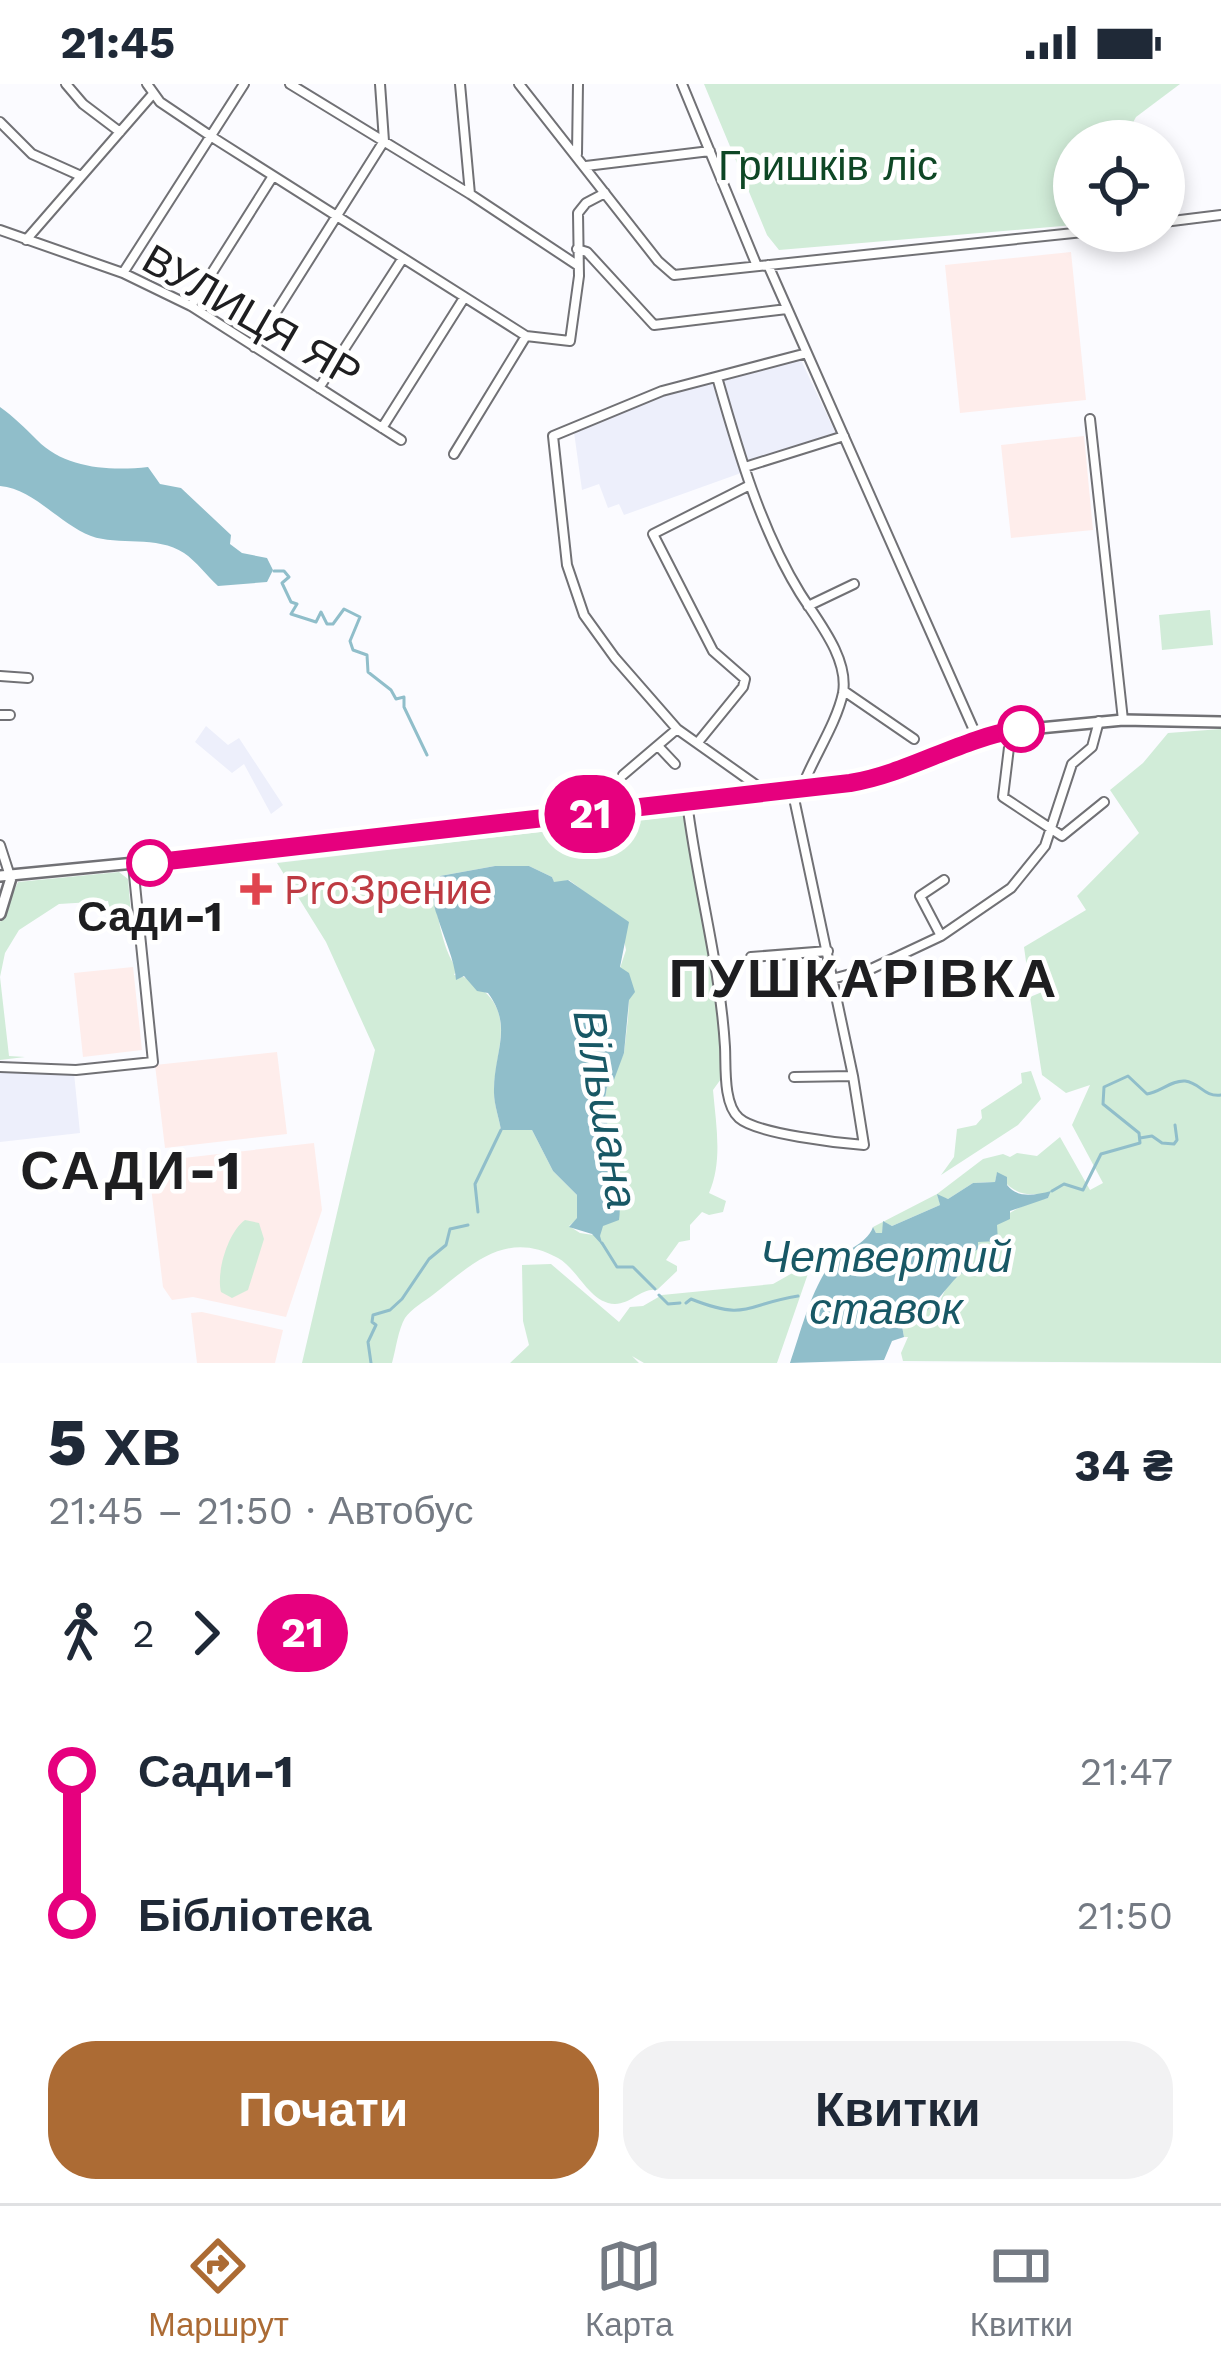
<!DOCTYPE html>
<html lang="uk">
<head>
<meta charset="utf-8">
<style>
	:root { --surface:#fff; --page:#f2f2f3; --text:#1f2937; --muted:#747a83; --line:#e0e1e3; --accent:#ac6b34 }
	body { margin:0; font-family:"Work Sans",sans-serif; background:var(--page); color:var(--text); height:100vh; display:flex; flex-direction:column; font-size:45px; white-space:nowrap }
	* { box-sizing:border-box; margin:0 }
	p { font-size:39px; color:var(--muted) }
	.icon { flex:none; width:66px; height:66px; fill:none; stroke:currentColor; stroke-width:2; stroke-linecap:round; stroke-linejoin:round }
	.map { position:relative; height:1279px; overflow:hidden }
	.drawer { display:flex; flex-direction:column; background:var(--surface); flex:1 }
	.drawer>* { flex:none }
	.badge { padding:0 24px; border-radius:39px; font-size:42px; line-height:78px }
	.controls { position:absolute; left:1053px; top:36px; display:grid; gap:24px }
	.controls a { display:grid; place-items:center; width:132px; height:132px; border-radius:50%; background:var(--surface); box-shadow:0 6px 18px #0003; font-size:60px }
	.map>.badge { position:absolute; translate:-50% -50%; box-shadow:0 0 0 6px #fff }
	.legs { display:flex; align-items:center; gap:18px; height:132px; padding:0 48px; font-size:39px }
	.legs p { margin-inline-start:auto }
	.overview { display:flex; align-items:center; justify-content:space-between; height:204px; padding:0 48px }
	h1 { font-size:66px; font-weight:800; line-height:90px }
	.button { display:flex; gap:24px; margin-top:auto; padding:24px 48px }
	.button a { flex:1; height:138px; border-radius:48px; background:var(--accent); color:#fff; font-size:48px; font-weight:800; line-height:138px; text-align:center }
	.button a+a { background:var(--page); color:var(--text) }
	ul { padding:0 48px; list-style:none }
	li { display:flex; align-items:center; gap:42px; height:144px; font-size:45px }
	li i { display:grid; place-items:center; width:18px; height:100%; margin:0 15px; background:currentColor }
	li i::after { content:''; width:30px; height:30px; margin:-15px; border:9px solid; border-radius:50%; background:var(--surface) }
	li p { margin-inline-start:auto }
	li:first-child i { background:linear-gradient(#0000 50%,currentColor 0) }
	li:last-child i { background:linear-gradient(currentColor 50%,#0000 0) }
	.status { display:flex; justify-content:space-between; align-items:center; height:84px; padding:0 60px; background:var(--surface); direction:ltr }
	.status svg { height:33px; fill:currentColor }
	.tabs { display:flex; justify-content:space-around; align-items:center; height:168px; border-top:3px solid var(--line); background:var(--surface); font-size:33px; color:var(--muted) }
	.tabs a { display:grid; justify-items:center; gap:6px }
	.tabs .on { color:var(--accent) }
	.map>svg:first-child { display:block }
	.built { fill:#edeffb }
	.education { fill:#feedeb }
	.green { fill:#d1ecd8; fill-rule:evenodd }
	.water { fill:#90beca }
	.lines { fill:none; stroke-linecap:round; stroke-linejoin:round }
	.stream { stroke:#90beca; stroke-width:3 }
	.minor-casing { stroke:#717175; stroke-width:12 }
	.major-casing { stroke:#717175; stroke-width:14 }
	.minor { stroke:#fff; stroke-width:8 }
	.major { stroke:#fff; stroke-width:9 }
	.line-1-casing { stroke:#fff; stroke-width:27 }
	.line-1 { stroke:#e6007e; stroke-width:18 }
	.stop-1-dot { fill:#fff; stroke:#e6007e; stroke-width:6 }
	.health-dot { fill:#e0444e; stroke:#fff; stroke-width:4.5 }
	.labels { text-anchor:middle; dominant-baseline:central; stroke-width:9; stroke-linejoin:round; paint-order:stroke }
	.park-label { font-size:42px; fill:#0e4725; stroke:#fff }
	.street-label { font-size:42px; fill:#1e1e20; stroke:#fff }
	.health-label { font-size:42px; fill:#be3a42; stroke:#fff; text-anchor:start }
	.stop-label { font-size:42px; font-weight:bold; fill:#1e1e20; stroke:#fff }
	.water-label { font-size:45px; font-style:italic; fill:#185865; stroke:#fff }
	.district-label { font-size:54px; font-weight:bold; letter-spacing:3px; fill:#1e1e20; stroke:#fff }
</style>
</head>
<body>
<div class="status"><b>21:45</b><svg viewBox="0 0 49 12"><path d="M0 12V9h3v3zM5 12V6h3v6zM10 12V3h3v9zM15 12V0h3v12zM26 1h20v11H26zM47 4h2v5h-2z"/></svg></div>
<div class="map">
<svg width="1221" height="1279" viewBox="0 0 1221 1279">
	<rect width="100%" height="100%" fill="#fbfbff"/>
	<path class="built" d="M 799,272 L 838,354 L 624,431 L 619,420 L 608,424 L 599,400 L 582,406 L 574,348 L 662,307 Z
		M 206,642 L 228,661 L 239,654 L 283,721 L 271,730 L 244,680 L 232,689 L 195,658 Z
		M 0,986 L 74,989 L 80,1049 L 0,1058 Z"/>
	<path class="education" d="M 1071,168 L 1086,316 L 960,329 L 945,181 Z
		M 1084,352 L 1093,446 L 1011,454 L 1001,361 Z
		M 133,883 L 142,966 L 83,973 L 74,889 Z
		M 277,968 L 287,1050 L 165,1064 L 155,981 Z
		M 314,1059 L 322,1126 L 286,1233 L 193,1213 L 172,1216 L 163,1203 L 148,1078 Z
		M 202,1228 L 283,1246 L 275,1279 L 197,1279 L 191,1229 Z"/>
	<path class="green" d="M 704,0 L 1180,0 L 1136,33 L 1123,57 L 1074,57 L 1074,141 L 779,166 L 767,151 Z
		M 1210,526 L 1213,561 L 1162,566 L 1159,531 Z
		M 1221,645 L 1221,1279 L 903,1277 L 901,1269 L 908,1253 L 904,1253 L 902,1242 C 918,1236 925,1221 940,1217 L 948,1200 L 961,1188 L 966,1189 C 970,1152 1012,1120 1048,1114 L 1050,1109 C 1024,1112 1014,1111 997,1089 L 995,1098 L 973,1099 L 948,1115 L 938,1112 L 940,1121 L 892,1142 L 884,1138 L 882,1149 L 876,1149 L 873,1143 L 937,1110 L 983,1075 L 1003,1070 L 1010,1073 L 1017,1069 L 1037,1072 L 1060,1053 L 1090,1106 L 1103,1099 L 1072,1041 L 1090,1001 L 1066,1009 L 1042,991 L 1030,913 L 1042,908 L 1049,894 L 1028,892 L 1024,863 L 1086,826 L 1077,812 L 1139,749 L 1110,706 L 1143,679 L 1168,649 Z
		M 685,731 L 711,868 L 726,988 L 713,1006 C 716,1041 723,1077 709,1109 L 726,1117 L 723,1128 L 709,1131 L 702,1128 L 690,1141 L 690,1156 L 679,1158 L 666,1176 L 677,1182 L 677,1187 L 657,1206 C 641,1204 631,1220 615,1220 C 589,1219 579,1186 558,1174 C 507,1145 472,1180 434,1210 C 425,1217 411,1225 405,1234 C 398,1246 396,1265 392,1279 L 302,1279 L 375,966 L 326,858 L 277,779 ZM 495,782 L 529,782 L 552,793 L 554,799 L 569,796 L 620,835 L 626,866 L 620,884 L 629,916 L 628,934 L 624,969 L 607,1003 L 602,1033 L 606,1064 L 600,1152 L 580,1149 L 569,1142 L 577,1135 L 577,1111 L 553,1087 L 532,1046 L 501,1046 C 499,1034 494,1020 494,1008 C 494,969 517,931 479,903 C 470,896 466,892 454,891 L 457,885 C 440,861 439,829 431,802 L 440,792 Z
		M 119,788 L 128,795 L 131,830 L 111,833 L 108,817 L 59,820 L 19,846 L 5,869 L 0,893 L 9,972 L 25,973 L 0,976 L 0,838 L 18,798 Z
		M 1031,987 L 1041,1015 L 1018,1041 L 941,1091 L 954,1073 L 957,1045 L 976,1041 L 982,1034 L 981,1026 L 1022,999 L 1021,989 Z
		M 245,1136 L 259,1139 L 264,1155 L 248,1206 L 232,1214 L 221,1208 C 216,1188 228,1148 245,1136 Z
		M 812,1178 L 777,1279 L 644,1279 L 632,1272 L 639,1279 L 510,1279 L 529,1261 L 523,1237 L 522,1181 L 551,1180 L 619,1238 L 630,1223 L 643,1222 L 662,1211 L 773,1200 Z"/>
	<path class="water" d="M 0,323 C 14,333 24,343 37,356 C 65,385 111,387 148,383 L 160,400 L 181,404 L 231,451 L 230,460 L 242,469 L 267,474 L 273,486 L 267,498 L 218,502 C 207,492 196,477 184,469 C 157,451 118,462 91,452 C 58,439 34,405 0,402 Z
		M 495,782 L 529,782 L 552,793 L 554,798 L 568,796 L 629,838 L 620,883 L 629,889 L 635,908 L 629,916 L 624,969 L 612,1001 L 607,1003 L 602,1032 L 607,1035 L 608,1052 L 603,1058 L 603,1078 C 616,1093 622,1117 619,1136 L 603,1142 L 600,1152 L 603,1162 L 592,1150 L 569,1143 L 577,1134 L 577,1111 L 553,1087 L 532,1046 L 501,1046 C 499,1034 494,1020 494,1009 C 493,969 514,944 488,909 L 477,907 L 464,892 L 456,896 C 455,877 443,852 437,831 C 433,822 434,811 431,802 L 440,792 Z
		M 997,1088 L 1007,1093 L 1007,1101 C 1018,1115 1035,1111 1051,1107 L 1048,1114 L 1010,1127 L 1010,1135 L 997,1141 L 998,1157 L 978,1158 L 978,1165 L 971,1170 L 966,1183 L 971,1188 L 967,1192 L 961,1189 C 940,1209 931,1231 902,1242 L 904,1253 L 892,1257 L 884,1276 L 790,1279 C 801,1247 811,1206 830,1181 C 842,1166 866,1162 873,1143 L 876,1149 L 882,1149 L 883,1137 L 892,1142 L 940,1121 L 937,1110 L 948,1115 L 973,1099 L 995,1098 Z"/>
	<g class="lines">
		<path class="stream" d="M 274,487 L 284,487 L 289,493 L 282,499 L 291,518 L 297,520 L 291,530 L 316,538 L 321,528 L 327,540 L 333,540 L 344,525 L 360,533 L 350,557 L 353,566 L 367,571 L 368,588 L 391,606 L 396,615 L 404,613 L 404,623 L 427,671
			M 1140,1054 L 1152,1052 L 1162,1059 L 1174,1060 L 1177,1056 L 1175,1041
			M 1052,1107 L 1064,1100 L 1083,1106 L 1101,1070 L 1140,1059 L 1139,1049 L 1103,1020 L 1104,1003 L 1128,992 L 1147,1010 C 1160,1008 1172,996 1185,997 C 1201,999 1203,1013 1221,1011
			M 478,1128 L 475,1100 L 501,1046
			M 602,1159 L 617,1183 L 633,1183 L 655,1205
			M 659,1211 L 668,1220 L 680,1219
			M 686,1219 L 691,1215 C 749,1238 745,1220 798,1212
			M 371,1279 L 368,1258 L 376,1241 L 372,1238 L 373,1231 L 390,1226 L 402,1215 L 429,1175 L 446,1161 L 450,1145 L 468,1141"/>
		<g class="minor-casing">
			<path id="minor" d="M 66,0 L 83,20 L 120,48
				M 147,0 L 160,18 L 212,53 L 526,252 L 570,257 L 579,192 L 578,129 L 586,119 L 605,109
				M 290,0 L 470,110 L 577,181
				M 460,0 L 470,110
				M 519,0 L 658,177 L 674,191 L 1093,147
				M 682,0 L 757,182
				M 0,38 L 32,70 L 81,92
				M 577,70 L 578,0
				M 586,82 L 710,67
				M 1164,138 L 1221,131
				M 0,146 L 123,189 L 191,222 L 401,356
				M 26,156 L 152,11
				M 577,165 L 587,168 L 654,241 L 787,225
				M 768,181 L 977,653
				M 123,189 L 244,0
				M 191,222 L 273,92
				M 254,263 L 384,57 L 380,0
				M 717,293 C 738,366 760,444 800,509 C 817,536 849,574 843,609 C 837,637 817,668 806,694 L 807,703
				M 319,304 L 403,174
				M 1090,335 L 1123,636
				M 382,344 L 464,214
				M 454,370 L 526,252
				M 745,383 L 844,352
				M 808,522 L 854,500
				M 0,592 L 28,594
				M 844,607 L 914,655
				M 0,631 L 10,631
				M 1011,647 L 1003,713 L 1062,752 L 1104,718
				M 699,657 L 743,603 L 745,595 L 713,567 L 653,450 L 750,401
				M 658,662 L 675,680
				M 623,691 L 677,645
				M 792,705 L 853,992
				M 757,709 L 756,701 L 677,645 L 615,574 L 584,531 L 567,481 L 553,352 L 662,307 L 807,269
				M 687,718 C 697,800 720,880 725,963 C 726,982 723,1020 739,1034 C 757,1050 839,1059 864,1061 L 853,992 L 794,993
				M 0,761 L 10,792
				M 941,852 L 920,812 L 944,796
				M 751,873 L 828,867
				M 832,895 L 873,884 L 941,852 L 1011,804 L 1045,762 L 1072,680 L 1092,663 L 1099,637
				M 0,983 L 76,986 L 153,978 L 133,781"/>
		</g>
		<g class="major-casing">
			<path id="major" d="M 0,792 L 342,759 L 850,699 L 882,693 L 998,648 L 1123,636 L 1221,638
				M 0,830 L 11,794"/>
		</g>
		<use href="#minor" class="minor"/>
		<use href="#major" class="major"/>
	</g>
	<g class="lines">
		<g class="line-1-casing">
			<path id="line-1" d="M 150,779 L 850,699 C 910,689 960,654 1021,645"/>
		</g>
		<use href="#line-1" class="line-1"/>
	</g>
	<g class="stop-1-dot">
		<circle cx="1021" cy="645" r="21"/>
		<circle cx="150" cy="779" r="21"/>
	</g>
	<path class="health-dot" d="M250 787h12v12h12v12h-12v12h-12v-12h-12v-12h12z"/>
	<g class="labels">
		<g class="park-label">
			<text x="828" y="81">Гришків ліс</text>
		</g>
		<g class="street-label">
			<text transform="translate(252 232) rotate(30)">ВУЛИЦЯ ЯР</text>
		</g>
		<g class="health-label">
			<text x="283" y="805">ProЗрение</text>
		</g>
		<g class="stop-label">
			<text x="150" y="832">Сади-1</text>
		</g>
		<g class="water-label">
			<text transform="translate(606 1025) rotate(80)">Вільшана</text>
			<text x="886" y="1172">Четвертий<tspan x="886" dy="52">ставок</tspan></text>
		</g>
		<g class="district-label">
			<text x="864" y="894">ПУШКАРІВКА</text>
			<text x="132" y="1086">САДИ-1</text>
		</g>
	</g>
</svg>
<div class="controls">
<a><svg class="icon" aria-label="locate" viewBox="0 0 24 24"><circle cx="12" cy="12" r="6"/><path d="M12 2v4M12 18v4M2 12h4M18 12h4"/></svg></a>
</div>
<b class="badge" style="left:590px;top:730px;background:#e6007e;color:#fff">21</b>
</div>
<section class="drawer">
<div class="overview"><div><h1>5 хв</h1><p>21:45 – 21:50 · Автобус</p></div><b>34 ₴</b></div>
<div class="legs"><svg class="icon" aria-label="walk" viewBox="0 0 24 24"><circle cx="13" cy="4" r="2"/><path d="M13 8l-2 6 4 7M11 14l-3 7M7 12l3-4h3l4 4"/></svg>2<svg class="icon" aria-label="forward" viewBox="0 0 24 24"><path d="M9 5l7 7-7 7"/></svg><b class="badge" style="background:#e6007e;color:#fff">21</b></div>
<ul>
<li><i style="color:#e6007e"></i><b>Сади-1</b><p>21:47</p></li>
<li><i style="color:#e6007e"></i><b>Бібліотека</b><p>21:50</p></li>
</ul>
<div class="button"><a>Почати</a><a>Квитки</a></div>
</section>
<nav class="tabs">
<a class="on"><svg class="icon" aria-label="directions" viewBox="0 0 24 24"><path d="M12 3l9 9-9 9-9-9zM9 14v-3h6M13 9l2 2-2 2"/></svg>Маршрут</a>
<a><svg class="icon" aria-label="map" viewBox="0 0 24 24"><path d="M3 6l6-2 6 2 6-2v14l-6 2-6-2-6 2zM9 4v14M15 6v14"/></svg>Карта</a>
<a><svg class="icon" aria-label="tickets" viewBox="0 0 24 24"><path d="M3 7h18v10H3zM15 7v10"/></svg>Квитки</a>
</nav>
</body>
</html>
